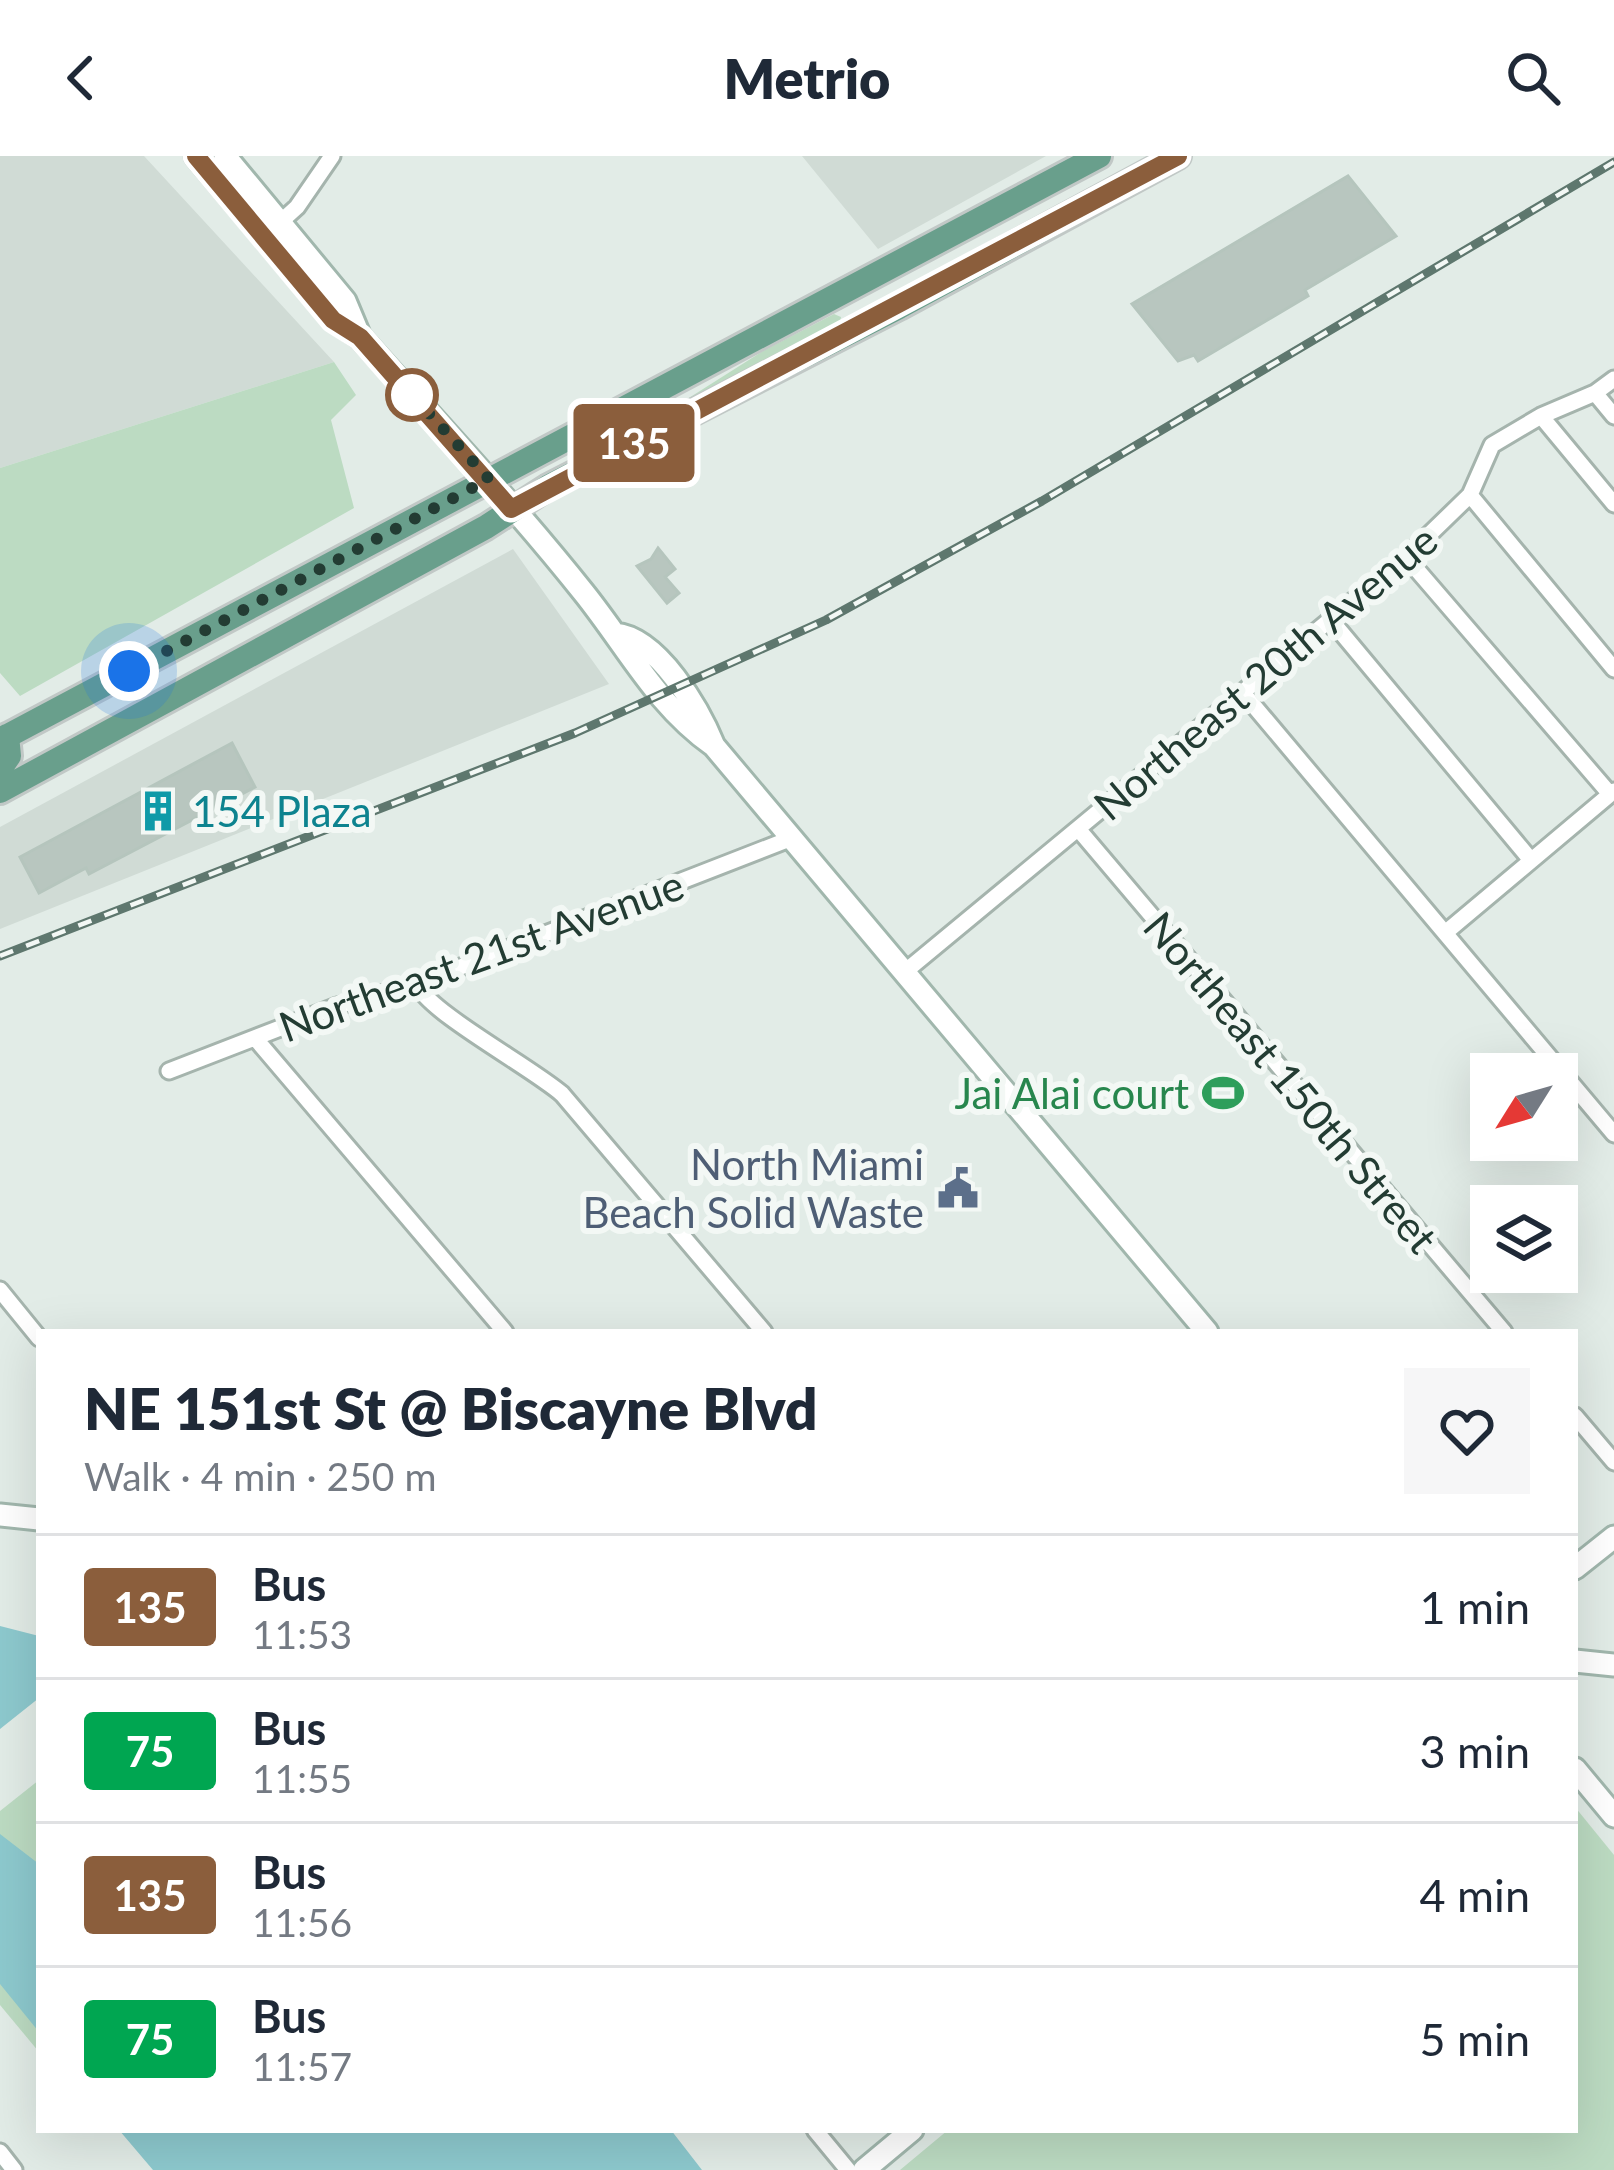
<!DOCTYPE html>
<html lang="en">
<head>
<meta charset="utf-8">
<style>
	:root { --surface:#fff; --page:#f6f6f7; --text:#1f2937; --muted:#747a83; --line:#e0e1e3 }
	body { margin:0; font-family:Lato,sans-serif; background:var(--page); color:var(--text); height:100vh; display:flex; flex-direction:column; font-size:45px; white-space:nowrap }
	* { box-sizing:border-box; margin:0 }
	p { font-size:39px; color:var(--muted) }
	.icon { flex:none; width:66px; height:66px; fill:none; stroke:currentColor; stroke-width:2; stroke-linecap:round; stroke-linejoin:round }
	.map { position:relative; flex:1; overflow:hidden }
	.sheet { position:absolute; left:36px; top:1173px; width:1542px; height:804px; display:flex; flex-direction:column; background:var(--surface); border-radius:0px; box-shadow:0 12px 48px #0002 }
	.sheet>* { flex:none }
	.badge { padding:0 24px; border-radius:9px; font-size:42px; line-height:78px }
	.needle { width:78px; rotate:233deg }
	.controls { position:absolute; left:1470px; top:897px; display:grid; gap:24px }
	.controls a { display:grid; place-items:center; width:108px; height:108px; border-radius:0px; background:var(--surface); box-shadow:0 12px 48px #0002; font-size:60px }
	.you { position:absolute; width:60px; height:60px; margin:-30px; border:9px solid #fff; border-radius:50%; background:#1a73e8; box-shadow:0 0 0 18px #1a73e833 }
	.map>.badge { position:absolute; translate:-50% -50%; box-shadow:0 0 0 6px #fff }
	.round { display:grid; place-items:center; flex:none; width:126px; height:126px; border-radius:0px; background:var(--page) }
	.summary { display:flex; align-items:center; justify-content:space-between; height:204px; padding:0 48px }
	h1 { font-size:57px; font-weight:800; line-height:90px }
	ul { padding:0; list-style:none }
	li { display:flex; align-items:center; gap:36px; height:144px; padding:0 48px; border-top:3px solid var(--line) }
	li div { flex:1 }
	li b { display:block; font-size:45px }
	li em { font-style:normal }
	li .badge { min-width:132px; font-weight:700; text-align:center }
	header { display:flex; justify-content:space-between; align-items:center; height:156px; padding:0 48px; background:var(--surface); font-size:54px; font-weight:800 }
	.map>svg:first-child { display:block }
	.built { fill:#d0dbd5 }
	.green { fill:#bcdbc2 }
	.water { fill:#8dc9ce }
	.building { fill:#b8c6bf; stroke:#b5c5bd; stroke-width:3 }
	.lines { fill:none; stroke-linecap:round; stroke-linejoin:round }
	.street-casing { stroke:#a5b4ad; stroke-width:21 }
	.secondary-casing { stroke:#a1b7ad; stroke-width:27 }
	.primary-casing { stroke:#c1c8c6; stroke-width:30 }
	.street { stroke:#fff; stroke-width:15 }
	.secondary { stroke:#fff; stroke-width:21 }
	.primary { stroke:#699f8c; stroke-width:24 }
	.rail-casing { stroke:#5e776e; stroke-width:9 }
	.rail { stroke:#f3f8f5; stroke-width:4.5; stroke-dasharray:14; stroke-linecap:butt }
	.line-casing { stroke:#fff; stroke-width:27 }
	.line { stroke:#8b5e3c; stroke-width:18 }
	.walk { stroke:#233c33; stroke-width:12; stroke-dasharray:0 21.6 }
	.stop-dot { fill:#fff; stroke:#8b5e3c; stroke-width:6 }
	.labels { text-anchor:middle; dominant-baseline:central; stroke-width:12; stroke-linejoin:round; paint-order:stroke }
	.street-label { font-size:42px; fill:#233c33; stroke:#f3f8f5 }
	.culture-label { font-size:42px; fill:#0d838f; stroke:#f3f8f5; text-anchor:start }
	.leisure-label { font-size:42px; fill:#27864d; stroke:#f3f8f5; text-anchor:end }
	.service-label { font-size:42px; fill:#4e5e75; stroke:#f3f8f5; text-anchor:end }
</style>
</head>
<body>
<header><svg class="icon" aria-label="back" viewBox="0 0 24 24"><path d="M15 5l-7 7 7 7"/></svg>Metrio<svg class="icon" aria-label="search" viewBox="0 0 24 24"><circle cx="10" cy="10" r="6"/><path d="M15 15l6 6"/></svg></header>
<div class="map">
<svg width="1614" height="2014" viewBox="0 0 1614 2014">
	<rect width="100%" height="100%" fill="#e2ece7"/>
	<path class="built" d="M 0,0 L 144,0 L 334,206 L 0,312 Z
		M 802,0 L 1046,0 L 878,93 Z
		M 513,393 L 609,528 L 0,773 L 0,671 Z"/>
	<path class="green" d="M 834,158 L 841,161 L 840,167 L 662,259 L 763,195 Z
		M 334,206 L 356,239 L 331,264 L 354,352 L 20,540 L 0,517 L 0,312 Z
		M 39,1624 L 39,1896 L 0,1849 L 0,1655 Z
		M 1575,1651 L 1614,1699 L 1614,2014 L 900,2014 L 948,1974 L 1575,1974 Z"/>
	<path class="water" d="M 0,1470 L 39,1480 L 39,1542 L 0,1573 Z
		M 0,1678 L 39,1708 L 39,1876 L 0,1828 Z
		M 119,1974 L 671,1974 L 702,2014 L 153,2014 Z"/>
	<path class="building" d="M 1348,20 L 1396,80 L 1305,134 L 1308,140 L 1198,205 L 1194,199 L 1178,205 L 1132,148 Z
		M 658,392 L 675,413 L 665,421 L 679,437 L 667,447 L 637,410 L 651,403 Z
		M 232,587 L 255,631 L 89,718 L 86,712 L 39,737 L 20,701 Z"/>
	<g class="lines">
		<g class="street-casing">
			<path id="street" d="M 275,71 L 297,51 L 332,0
				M 1595,237 L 1614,260
				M 1541,260 L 1614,348
				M 1470,339 L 1614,513
				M 1406,401 L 1610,638
				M 1330,463 L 1530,703
				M 1244,538 L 1614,978
				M 1079,674 L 1504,1176
				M 1445,777 L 1614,635
				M 907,814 L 1406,401 L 1470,339 L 1492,289 L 1541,260 L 1595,237 L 1614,223
				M 417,828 C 428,856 531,911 562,938 L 764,1176
				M 255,882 L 505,1176
				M 169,915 L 337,850 L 417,828 L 792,682
				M 0,1134 L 39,1182
				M 1575,1260 L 1614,1306
				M 815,1974 L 848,2014
				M 0,1996 L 14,2014"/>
		</g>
		<g class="secondary-casing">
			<path id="secondary" d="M 196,0 L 333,163 L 360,181 C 436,266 514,349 584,437 C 628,492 656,549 714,590 L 1207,1176
				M 225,0 L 345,145 L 360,181
				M 615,478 C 658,482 699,553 714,590
				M 0,1359 L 39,1363
				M 1575,1412 L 1614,1381
				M 1575,1505 L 1614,1509
				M 1575,1613 L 1614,1660
				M 864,2014 L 912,1974"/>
		</g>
		<g class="primary-casing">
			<path id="primary" d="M 0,584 L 1099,0
				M 0,613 L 9,600 L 7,580
				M 0,635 L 486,371 L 548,331 L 899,151 L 1178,0"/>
		</g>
		<use href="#street" class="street"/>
		<use href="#secondary" class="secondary"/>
		<use href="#primary" class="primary"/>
		<g class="rail-casing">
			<path id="rail" d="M 0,800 L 575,577 L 826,464 L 1042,345 L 1614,6"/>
		</g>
		<use href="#rail" class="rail"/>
	</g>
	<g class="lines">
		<g class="line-casing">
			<path id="line" d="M 196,0 L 333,164 L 360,181 L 511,353 L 1178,0"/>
		</g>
		<use href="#line" class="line"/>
		<path class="walk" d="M 129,515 L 489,323 L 406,232 L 412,239"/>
	</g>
	<defs>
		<g id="building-bare" transform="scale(3.24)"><path d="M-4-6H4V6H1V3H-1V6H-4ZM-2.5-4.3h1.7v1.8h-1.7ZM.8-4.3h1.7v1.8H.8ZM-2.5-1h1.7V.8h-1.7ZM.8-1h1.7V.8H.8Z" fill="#0f9aa8" stroke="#f3f8f5" stroke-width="2.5" paint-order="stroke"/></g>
		<g id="stadium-bare" transform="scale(3.24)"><path d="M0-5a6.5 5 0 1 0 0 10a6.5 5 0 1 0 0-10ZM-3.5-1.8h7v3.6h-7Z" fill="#2e9e5b" stroke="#f3f8f5" stroke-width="2.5" paint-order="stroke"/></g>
		<g id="civic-bare" transform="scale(3.24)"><path d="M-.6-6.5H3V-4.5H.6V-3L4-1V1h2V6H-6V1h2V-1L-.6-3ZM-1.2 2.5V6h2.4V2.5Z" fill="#5c6f8a" stroke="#f3f8f5" stroke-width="2.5" paint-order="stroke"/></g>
	</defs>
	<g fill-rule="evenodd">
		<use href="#building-bare" x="158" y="655"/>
		<use href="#stadium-bare" x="1223" y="937"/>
		<use href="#civic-bare" x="958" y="1032"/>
	</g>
	<circle class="stop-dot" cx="412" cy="239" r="24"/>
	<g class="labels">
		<g class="street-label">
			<text transform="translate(1265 516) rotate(-40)">Northeast 20th Avenue</text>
			<text transform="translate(481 799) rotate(-20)">Northeast 21st Avenue</text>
			<text transform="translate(1291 926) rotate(50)">Northeast 150th Street</text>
		</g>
		<g class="culture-label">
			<text x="192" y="655">154 Plaza</text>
		</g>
		<g class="leisure-label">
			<text x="1189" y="937">Jai Alai court</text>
		</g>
		<g class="service-label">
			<text x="924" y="1008">North Miami<tspan x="924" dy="48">Beach Solid Waste</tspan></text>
		</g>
	</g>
</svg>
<div class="controls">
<a><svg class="needle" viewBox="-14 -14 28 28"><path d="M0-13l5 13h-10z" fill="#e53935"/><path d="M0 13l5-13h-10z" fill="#747a83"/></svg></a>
<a><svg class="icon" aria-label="layers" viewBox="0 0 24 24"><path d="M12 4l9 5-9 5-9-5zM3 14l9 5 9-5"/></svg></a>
</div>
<div class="you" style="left:129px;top:515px"></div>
<b class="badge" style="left:634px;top:287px;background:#8b5e3c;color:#fff">135</b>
<section class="sheet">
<div class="summary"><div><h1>NE 151st St @ Biscayne Blvd</h1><p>Walk · 4 min · 250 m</p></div><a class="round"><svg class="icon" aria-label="heart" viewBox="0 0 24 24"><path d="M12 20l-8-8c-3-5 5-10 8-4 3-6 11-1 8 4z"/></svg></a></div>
<ul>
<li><span class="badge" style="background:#8b5e3c;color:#fff">135</span><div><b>Bus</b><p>11:53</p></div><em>1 min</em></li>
<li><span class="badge" style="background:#00a651;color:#fff">75</span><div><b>Bus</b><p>11:55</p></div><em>3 min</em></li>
<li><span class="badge" style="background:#8b5e3c;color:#fff">135</span><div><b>Bus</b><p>11:56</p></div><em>4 min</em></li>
<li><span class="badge" style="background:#00a651;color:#fff">75</span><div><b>Bus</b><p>11:57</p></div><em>5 min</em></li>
</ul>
</section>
</div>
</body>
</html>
